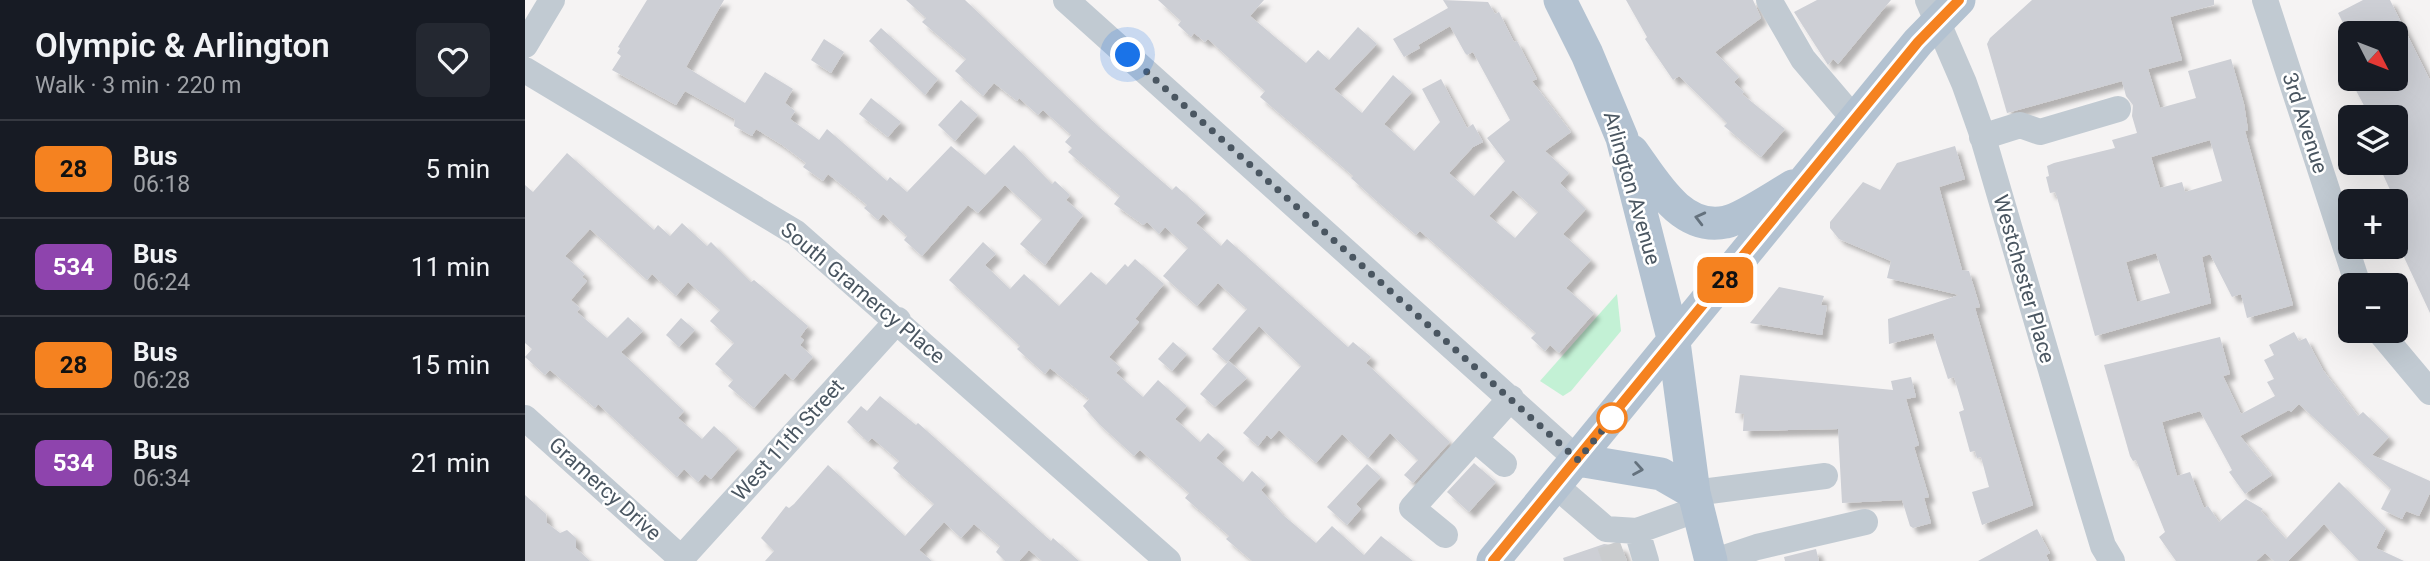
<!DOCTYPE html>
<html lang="en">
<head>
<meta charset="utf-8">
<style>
	:root { --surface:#171b24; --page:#242831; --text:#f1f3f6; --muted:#9ea1a6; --line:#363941 }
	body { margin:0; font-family:Roboto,sans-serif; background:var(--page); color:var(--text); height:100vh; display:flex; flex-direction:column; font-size:26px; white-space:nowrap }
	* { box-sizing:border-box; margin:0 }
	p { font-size:23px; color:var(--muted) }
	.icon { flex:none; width:38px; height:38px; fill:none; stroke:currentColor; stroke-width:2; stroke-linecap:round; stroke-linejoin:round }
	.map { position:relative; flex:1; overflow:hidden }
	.drawer { display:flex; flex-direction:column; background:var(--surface); width:525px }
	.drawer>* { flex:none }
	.badge { padding:0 14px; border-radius:10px; font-size:24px; line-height:46px }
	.needle { width:46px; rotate:132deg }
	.controls { position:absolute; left:1813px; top:21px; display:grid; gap:14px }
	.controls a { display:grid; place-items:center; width:70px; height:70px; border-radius:10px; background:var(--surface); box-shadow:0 7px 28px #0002; font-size:35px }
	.you { position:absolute; width:35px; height:35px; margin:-18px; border:5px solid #fff; border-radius:50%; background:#1a73e8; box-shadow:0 0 0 10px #1a73e833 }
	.map>.badge { position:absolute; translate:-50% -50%; box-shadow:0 0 0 4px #fff }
	.round { display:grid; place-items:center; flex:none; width:74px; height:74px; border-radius:10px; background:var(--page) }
	.overview { display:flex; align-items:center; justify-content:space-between; height:119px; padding:0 35px }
	h1 { font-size:33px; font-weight:600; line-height:52px }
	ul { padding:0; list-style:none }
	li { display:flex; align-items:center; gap:21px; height:98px; padding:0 35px; border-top:2px solid var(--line) }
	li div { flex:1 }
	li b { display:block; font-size:26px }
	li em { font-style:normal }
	li .badge { min-width:77px; font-weight:700; text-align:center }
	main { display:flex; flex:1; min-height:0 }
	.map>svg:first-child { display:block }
	.green { fill:#c3f1d5 }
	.building { fill:#cdcfd5; fill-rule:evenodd; filter:url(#shadow) }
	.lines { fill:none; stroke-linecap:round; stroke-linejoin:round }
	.minor-tunnel { stroke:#caccce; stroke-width:26; stroke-dasharray:26 13; stroke-linecap:butt }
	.minor { stroke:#c1cad2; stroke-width:26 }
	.major { stroke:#b3c2d1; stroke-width:33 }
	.oneway { stroke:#64717d }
	.line-casing { stroke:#fff; stroke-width:16 }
	.line { stroke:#f58220; stroke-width:10 }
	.walk { stroke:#4a5661; stroke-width:7; stroke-dasharray:0 12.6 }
	.stop-dot { fill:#fff; stroke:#f58220; stroke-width:3.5 }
	.labels { text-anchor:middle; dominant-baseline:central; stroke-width:5; stroke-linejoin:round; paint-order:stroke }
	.street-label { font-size:21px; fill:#4a5661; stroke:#fff }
</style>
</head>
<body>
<main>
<section class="drawer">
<div class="overview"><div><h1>Olympic &amp; Arlington</h1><p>Walk · 3 min · 220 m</p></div><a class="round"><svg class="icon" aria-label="heart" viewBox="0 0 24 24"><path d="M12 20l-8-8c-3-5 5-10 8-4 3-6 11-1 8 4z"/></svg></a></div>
<ul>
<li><span class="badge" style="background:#f58220;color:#111">28</span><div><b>Bus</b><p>06:18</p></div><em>5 min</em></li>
<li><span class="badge" style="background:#8e44ad;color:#fff">534</span><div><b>Bus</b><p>06:24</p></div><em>11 min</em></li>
<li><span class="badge" style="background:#f58220;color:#111">28</span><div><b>Bus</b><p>06:28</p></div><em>15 min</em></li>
<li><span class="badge" style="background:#8e44ad;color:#fff">534</span><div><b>Bus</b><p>06:34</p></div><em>21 min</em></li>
</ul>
</section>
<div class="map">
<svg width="1905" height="561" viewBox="0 0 1905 561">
	<defs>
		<filter id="shadow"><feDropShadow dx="6" dy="6" stdDeviation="2" flood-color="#0004"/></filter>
	</defs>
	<rect width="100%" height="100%" fill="#f5f3f3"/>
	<path class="green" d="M 1092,294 L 1096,331 L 1046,391 L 1038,396 L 1015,381 Z"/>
	<path class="building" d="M 122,0 L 199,0 L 161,67 L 220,103 L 240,72 L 268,89 L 260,103 L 270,111 L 265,119 L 294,140 L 302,129 L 362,181 L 365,177 L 382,192 L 426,146 L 460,175 L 489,145 L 527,184 L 530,181 L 545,195 L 541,200 L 558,215 L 520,265 L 495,244 L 517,219 L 480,185 L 453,213 L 443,205 L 397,256 L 379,240 L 382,236 L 358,214 L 353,220 L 339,208 L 342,205 L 303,174 L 298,181 L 278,167 L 281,163 L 257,145 L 231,129 L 227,136 L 209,126 L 210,119 L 160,91 L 151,105 L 87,70 L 96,56 L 92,53 L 95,48 L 93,47 Z
		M 381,0 L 440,0 L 574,127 L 647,190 L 651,186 L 681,213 L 671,223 L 696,246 L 702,239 L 823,347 L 828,342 L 846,357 L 841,363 L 925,442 L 888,483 L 879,475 L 893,460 L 865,433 L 843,458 L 817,434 L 791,463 L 754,430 L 746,439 L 742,435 L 733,446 L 718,433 L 776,366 L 734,326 L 702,362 L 687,349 L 722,309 L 693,283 L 672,306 L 638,276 L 663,248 L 640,227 L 634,234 L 622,222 L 618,225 L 589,204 L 595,196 L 543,152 L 547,148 L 540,142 L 546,135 L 518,110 L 513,115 L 494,98 L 492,101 L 469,83 L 458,96 L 430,71 L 441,59 L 397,22 L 401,18 Z
		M 633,0 L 739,0 L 725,16 L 781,63 L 793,50 L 804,60 L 833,27 L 852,44 L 809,89 L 837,113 L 868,75 L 887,92 L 859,124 L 889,151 L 915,122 L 897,89 L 916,79 L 942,128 L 948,124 L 958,142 L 948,147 L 924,173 L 949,196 L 980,161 L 962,138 L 985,120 L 948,52 L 942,55 L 940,53 L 925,26 L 893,45 L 895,48 L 879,57 L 868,39 L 923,8 L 918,0 L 963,2 L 970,14 L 974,12 L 989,42 L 992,41 L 1012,79 L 1007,81 L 1046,132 L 1020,151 L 1044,173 L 1035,183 L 1061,209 L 1038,234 L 1066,260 L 1041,288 L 1069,313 L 1034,353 L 1025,345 L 1020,351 L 1006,338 L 1011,333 L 895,231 L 891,235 L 855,204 L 826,178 L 828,176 L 735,97 L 740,91 L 683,39 L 680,42 L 669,33 L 666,37 L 653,25 L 656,21 ZM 988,190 L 1013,212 L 990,238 L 964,216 Z
		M 1101,0 L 1228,0 L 1236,18 L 1190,52 L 1214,77 L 1209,82 L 1219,92 L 1217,94 L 1260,129 L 1236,157 L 1199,126 L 1202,123 L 1154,76 L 1148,80 L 1120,39 L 1122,37 Z
		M 1292,0 L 1366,0 L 1313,64 L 1308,59 L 1303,65 L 1269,12 Z
		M 1507,0 L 1689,0 L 1689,5 L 1645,17 L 1657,60 L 1623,69 L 1635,108 L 1671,98 L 1663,71 L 1706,59 L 1719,104 L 1723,130 L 1720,131 L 1768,305 L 1722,318 L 1716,294 L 1707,297 L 1685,254 L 1677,257 L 1686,303 L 1570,336 L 1532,197 L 1530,192 L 1525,193 L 1521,177 L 1524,176 L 1522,166 L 1529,163 L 1590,148 L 1587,140 L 1612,133 L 1607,116 L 1608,105 L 1601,96 L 1597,81 L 1482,113 L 1462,44 L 1465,38 ZM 1685,140 L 1697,181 L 1660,192 L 1657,182 L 1635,188 L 1626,157 ZM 1631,253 L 1645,293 L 1612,302 L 1601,262 Z
		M 1838,0 L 1865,0 L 1905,80 L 1905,313 L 1871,240 L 1871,221 L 1878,218 L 1855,168 L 1871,163 L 1871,117 L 1845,117 L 1825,79 L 1871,79 L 1871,33 L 1823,33 L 1813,13 Z
		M 356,28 L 413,79 L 400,95 L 344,41 Z
		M 299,39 L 319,52 L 306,73 L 286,60 Z
		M 346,98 L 376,122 L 363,137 L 334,114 Z
		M 436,100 L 453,115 L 430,141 L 413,125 Z
		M 1430,146 L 1440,179 L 1414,187 L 1437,270 L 1444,271 L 1455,307 L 1450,308 L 1508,505 L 1457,525 L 1447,492 L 1464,487 L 1456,457 L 1452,458 L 1450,451 L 1445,452 L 1434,412 L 1439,410 L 1429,377 L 1423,379 L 1408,333 L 1364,344 L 1363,319 L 1434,295 L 1362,278 L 1366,261 L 1314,239 L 1305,228 L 1305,222 L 1338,182 L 1355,190 L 1372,163 Z
		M 42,153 L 129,230 L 133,225 L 145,236 L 157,223 L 182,246 L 186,242 L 226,282 L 229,280 L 283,326 L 275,337 L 279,340 L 275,345 L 288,357 L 268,380 L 260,373 L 229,408 L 203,386 L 208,380 L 190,364 L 209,343 L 185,321 L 195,310 L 163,282 L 151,296 L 127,274 L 122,280 L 65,229 L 40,256 L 60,274 L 57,277 L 62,281 L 46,300 L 55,308 L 52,312 L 82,338 L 103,317 L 118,331 L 96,352 L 159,411 L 153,418 L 177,439 L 189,426 L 213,448 L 186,479 L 180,474 L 173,482 L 159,469 L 152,477 L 73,404 L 70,408 L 25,370 L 20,375 L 0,357 L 7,349 L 0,343 L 0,185 L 8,192 Z
		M 458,242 L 471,254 L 460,265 L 485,289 L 499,274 L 534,306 L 566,272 L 581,285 L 600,264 L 603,267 L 610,259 L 639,284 L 610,319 L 614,322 L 584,357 L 596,368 L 591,373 L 618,397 L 633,380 L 662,406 L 650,419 L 675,442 L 683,433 L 700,448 L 691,458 L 718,482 L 727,471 L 741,484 L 736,490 L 758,515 L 791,543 L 807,526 L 839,555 L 856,536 L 888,561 L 727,561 L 701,539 L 704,536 L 660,498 L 664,493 L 615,450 L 609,456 L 574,424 L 558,406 L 564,399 L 525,368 L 520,374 L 492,349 L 495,346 L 424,280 Z
		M 1254,287 L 1299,296 L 1296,305 L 1302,306 L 1297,335 L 1225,323 Z
		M 156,318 L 170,330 L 154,347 L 141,335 Z
		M 1769,332 L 1774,341 L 1781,338 L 1798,370 L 1833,416 L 1838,412 L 1864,437 L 1847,455 L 1905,481 L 1905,493 L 1894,516 L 1881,511 L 1877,519 L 1856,509 L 1866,489 L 1774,404 L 1766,412 L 1764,410 L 1715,436 L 1747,475 L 1720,494 L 1704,472 L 1707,470 L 1675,411 L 1637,422 L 1652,476 L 1665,472 L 1679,508 L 1683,506 L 1694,522 L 1721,499 L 1738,509 L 1736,511 L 1761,539 L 1814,482 L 1861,528 L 1851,548 L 1879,561 L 1834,561 L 1799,524 L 1763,561 L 1749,561 L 1740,553 L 1731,561 L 1651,561 L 1634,537 L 1640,532 L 1611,460 L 1608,461 L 1605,456 L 1579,365 L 1695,337 L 1705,374 L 1698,376 L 1716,414 L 1750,396 L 1742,382 L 1749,379 L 1739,360 L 1749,355 L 1744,345 Z
		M 648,342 L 662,354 L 647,371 L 633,359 Z
		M 704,361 L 722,378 L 690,407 L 675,394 Z
		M 1215,375 L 1368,390 L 1366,381 L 1386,377 L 1391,397 L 1381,399 L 1394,445 L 1389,447 L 1404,497 L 1399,498 L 1406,523 L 1388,528 L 1385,526 L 1377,500 L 1317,503 L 1313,429 L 1218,431 L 1219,414 L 1210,413 Z
		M 355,396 L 391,425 L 393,423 L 526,541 L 528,538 L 554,561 L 517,561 L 504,550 L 494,561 L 480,561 L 471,552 L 475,546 L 449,524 L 436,538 L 419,522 L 394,550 L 407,561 L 240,561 L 249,551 L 236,538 L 261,506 L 264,508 L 269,504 L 303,465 L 380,536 L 409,504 L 368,468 L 374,461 L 347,438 L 343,442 L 322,422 L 336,406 L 342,411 Z
		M 949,463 L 971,482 L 944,512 L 922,492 Z
		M 842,464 L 856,477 L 831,504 L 836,509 L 822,525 L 802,507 Z
		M 0,495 L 21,514 L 22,523 L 35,533 L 42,530 L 51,538 L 51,548 L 65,561 L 0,561 Z
		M 1512,529 L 1525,553 L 1521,555 L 1524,561 L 1453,561 Z
		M 1079,544 L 1096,546 L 1102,561 L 1039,561 L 1038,558 Z
		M 1291,549 L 1294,561 L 1260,561 L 1259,557 Z"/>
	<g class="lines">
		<path class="minor-tunnel" d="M 1077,561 L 1099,553"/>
		<path class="minor" d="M 541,0 L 1053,460
			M 1244,0 L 1278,59 L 1330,120
			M 1403,0 L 1439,83 L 1456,131 L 1565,503 L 1578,546 L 1587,561
			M 1740,0 L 1833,285
			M 0,45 L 27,0
			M 0,70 L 271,233 L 643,561
			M 1457,137 L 1495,125 L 1515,132 L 1593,109
			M 1854,331 L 1905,392
			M 0,418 L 159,561
			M 951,440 L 979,464
			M 1031,486 L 1081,529 L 1112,531 L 1173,509
			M 1169,493 L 1300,476
			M 1112,531 L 1121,561
			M 920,535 L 887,508 L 986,398
			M 154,561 L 373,320
			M 1190,561 L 1232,547 L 1340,522"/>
		<path class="major" d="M 1035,0 L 1062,54 L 1097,138 L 1149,342 L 1169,493 L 1186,561
			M 1107,151 C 1129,181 1156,232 1201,222 C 1217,219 1252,195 1268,186
			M 1053,460 L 1136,474 L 1169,493
			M 968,561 L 1393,42 L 1434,0"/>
	</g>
	<defs><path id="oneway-chevron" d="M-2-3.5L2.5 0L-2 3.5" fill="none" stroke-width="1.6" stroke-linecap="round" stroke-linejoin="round" transform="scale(1.75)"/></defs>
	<g class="oneway">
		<use href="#oneway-chevron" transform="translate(1175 218) rotate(-166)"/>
		<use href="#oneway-chevron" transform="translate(1113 469) rotate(10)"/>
	</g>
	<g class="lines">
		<g class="line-casing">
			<path id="line" d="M 968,561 L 1393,42 L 1434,0"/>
		</g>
		<use href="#line" class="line"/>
		<path class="walk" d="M 603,55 L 1053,460 L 1094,410 L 1087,418"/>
	</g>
	<circle class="stop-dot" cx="1087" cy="418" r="14"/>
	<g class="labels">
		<g class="street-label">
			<text transform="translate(1780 123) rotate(72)">3rd Avenue</text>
			<text transform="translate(1107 188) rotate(74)">Arlington Avenue</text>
			<text transform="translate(1499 279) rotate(74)">Westchester Place</text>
			<text transform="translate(338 293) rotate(40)">South Gramercy Place</text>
			<text transform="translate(263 440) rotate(-48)">West 11th Street</text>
			<text transform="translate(80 489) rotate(42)">Gramercy Drive</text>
		</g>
	</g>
</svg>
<div class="controls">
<a><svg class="needle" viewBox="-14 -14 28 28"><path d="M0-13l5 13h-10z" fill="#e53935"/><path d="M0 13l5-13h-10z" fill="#9ea1a6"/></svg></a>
<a><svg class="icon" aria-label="layers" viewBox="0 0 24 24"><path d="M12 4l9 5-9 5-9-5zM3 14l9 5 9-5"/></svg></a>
<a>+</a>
<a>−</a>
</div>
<div class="you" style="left:603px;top:55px"></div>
<b class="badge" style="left:1200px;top:280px;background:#f58220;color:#111">28</b>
</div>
</main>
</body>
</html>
